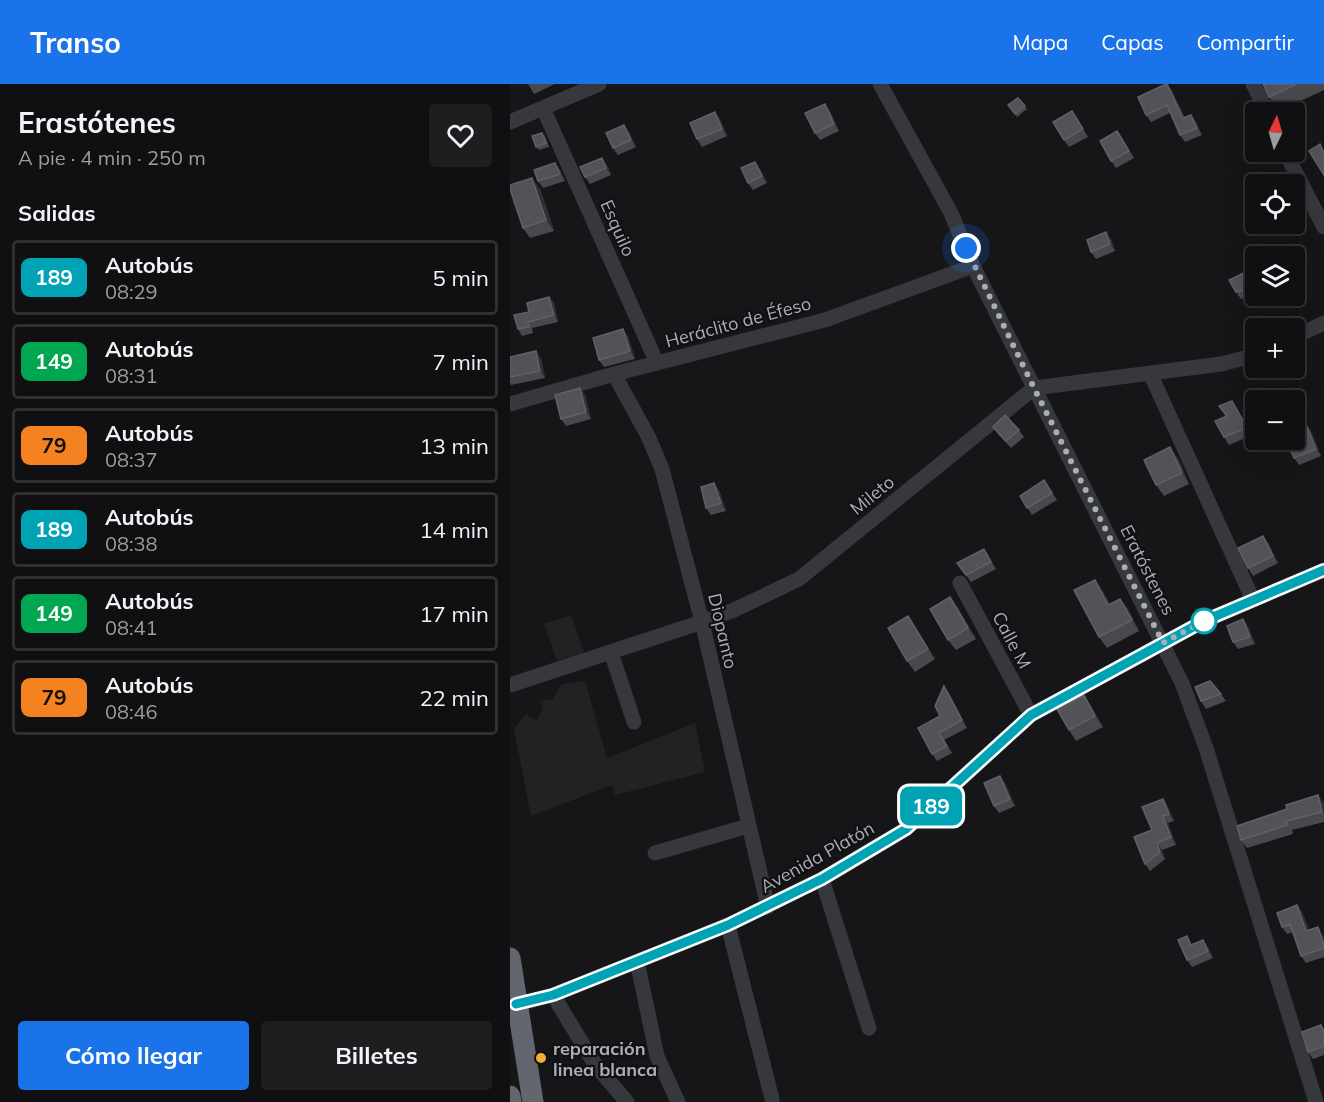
<!DOCTYPE html>
<html lang="es">
<head>
<meta charset="utf-8">
<style>
	:root { --surface:#101012; --page:#1e1e20; --text:#f1f3f6; --muted:#9c9d9f; --line:#303032; --accent:#1a73e8 }
	body { margin:0; font-family:Mulish,sans-serif; background:var(--page); color:var(--text); height:100vh; display:flex; flex-direction:column; font-size:22px; white-space:nowrap }
	* { box-sizing:border-box; margin:0 }
	p { font-size:20px; color:var(--muted) }
	.icon { flex:none; width:33px; height:33px; fill:none; stroke:currentColor; stroke-width:2; stroke-linecap:round; stroke-linejoin:round }
	.map { position:relative; flex:1; overflow:hidden }
	.sheet { display:flex; flex-direction:column; background:var(--surface); width:510px }
	.sheet>* { flex:none }
	.badge { padding:0 12px; border-radius:9px; font-size:21px; line-height:39px }
	.needle { width:39px; rotate:5deg }
	.tools { position:absolute; left:735px; top:18px; display:grid; gap:12px }
	.tools a { display:grid; place-items:center; width:60px; height:60px; border-radius:6px; background:var(--surface); box-shadow:0 6px 24px #0002,0 0 0 2px var(--line); font-size:30px }
	.you { position:absolute; width:30px; height:30px; margin:-15px; border:4px solid #fff; border-radius:50%; background:#1a73e8; box-shadow:0 0 0 9px #1a73e833 }
	.map>.badge { position:absolute; translate:-50% -50%; box-shadow:0 0 0 3px #fff }
	h2 { padding:0 18px; font-size:22px; line-height:54px }
	.round { display:grid; place-items:center; flex:none; width:63px; height:63px; border-radius:6px; background:var(--page) }
	.overview { display:flex; align-items:center; justify-content:space-between; height:102px; padding:0 18px }
	h1 { font-size:28px; font-weight:700; line-height:45px }
	.button { display:flex; gap:12px; margin-top:auto; padding:12px 18px }
	.button a { flex:1; height:69px; border-radius:6px; background:var(--accent); color:#fff; font-size:24px; font-weight:700; line-height:69px; text-align:center }
	.button a+a { background:var(--page); color:var(--text) }
	ul { padding:0; list-style:none }
	li { display:flex; align-items:center; gap:18px; height:75px; margin:0 12px 9px; padding:0 6px; border:3px solid var(--line); border-radius:6px }
	li div { flex:1 }
	li b { display:block; font-size:22px }
	li em { font-style:normal }
	li .badge { min-width:66px; font-weight:700; text-align:center }
	header { display:flex; align-items:center; gap:36px; box-sizing:border-box; height:84px; padding:0 30px; background:var(--accent); color:#fff }
	header strong { font-size:28px }
	nav { display:flex; gap:33px; margin-inline-start:auto; font-size:21px }
	main { display:flex; flex:1; min-height:0 }
	.map>svg:first-child { display:block }
	.built { fill:#222225 }
	.lines { fill:none; stroke-linecap:round; stroke-linejoin:round }
	.minor { stroke:#37383d; stroke-width:15 }
	.highway { stroke:#63666e; stroke-width:21 }
	.wall { fill:#47494d }
	.shaded-wall { fill:#2f3033 }
	.building { fill:#525359; stroke:#5f6168; stroke-width:1.5 }
	.line-casing { stroke:#fff; stroke-width:14 }
	.line { stroke:#00a3b4; stroke-width:9 }
	.walk { stroke:#a8adb8; stroke-width:6; stroke-dasharray:0 10.8 }
	.stop-dot { fill:#fff; stroke:#00a3b4; stroke-width:3 }
	.poi-dot { fill:#f2b134; stroke:#111113; stroke-width:2 }
	.labels { text-anchor:middle; dominant-baseline:central; stroke-width:4.5; stroke-linejoin:round; paint-order:stroke }
	.street-label { font-size:18px; fill:#a8adb8; stroke:#111113 }
	.poi-label { font-size:18px; font-weight:bold; fill:#a8adb8; stroke:#111113; text-anchor:start }
</style>
</head>
<body>
<header>
<strong>Transo</strong>
<nav><a>Mapa</a><a>Capas</a><a>Compartir</a></nav>
</header>
<main>
<section class="sheet">
<div class="overview"><div><h1>Erastótenes</h1><p>A pie · 4 min · 250 m</p></div><a class="round"><svg class="icon" aria-label="heart" viewBox="0 0 24 24"><path d="M12 20l-8-8c-3-5 5-10 8-4 3-6 11-1 8 4z"/></svg></a></div>
<h2>Salidas</h2>
<ul>
<li><span class="badge" style="background:#00a3b4;color:#fff">189</span><div><b>Autobús</b><p>08:29</p></div><em>5 min</em></li>
<li><span class="badge" style="background:#00a651;color:#fff">149</span><div><b>Autobús</b><p>08:31</p></div><em>7 min</em></li>
<li><span class="badge" style="background:#f58220;color:#111">79</span><div><b>Autobús</b><p>08:37</p></div><em>13 min</em></li>
<li><span class="badge" style="background:#00a3b4;color:#fff">189</span><div><b>Autobús</b><p>08:38</p></div><em>14 min</em></li>
<li><span class="badge" style="background:#00a651;color:#fff">149</span><div><b>Autobús</b><p>08:41</p></div><em>17 min</em></li>
<li><span class="badge" style="background:#f58220;color:#111">79</span><div><b>Autobús</b><p>08:46</p></div><em>22 min</em></li>
</ul>
<div class="button"><a>Cómo llegar</a><a>Billetes</a></div>
</section>
<div class="map">
<svg width="814" height="1018" viewBox="0 0 814 1018">
	<rect width="100%" height="100%" fill="#161618"/>
	<path class="built" d="M 61,531 L 74,568 L 47,577 L 34,540 Z
		M 75,597 L 97,674 L 185,639 L 195,688 L 105,711 L 102,701 L 21,732 L 4,645 L 16,630 L 26,636 L 33,626 L 30,617 L 43,615 L 52,600 Z"/>
	<g class="lines">
		<path class="minor" d="M 370,0 L 441,129 L 463,182 L 672,599 L 696,664 L 806,1018
			M 743,0 L 757,28
			M 33,24 L 147,279
			M 0,38 L 89,0
			M 775,68 L 814,143
			M 784,253 L 814,239
			M 640,289 L 743,516
			M 104,290 L 138,352 L 152,385 L 192,538 L 258,823
			M 0,320 L 104,290 L 315,236 L 463,182
			M 450,499 L 521,631
			M 101,568 L 124,638
			M 0,601 L 192,538 L 224,526 L 289,495 L 524,304 L 711,280 L 746,271
			M 145,769 L 238,742
			M 312,795 L 359,944
			M 218,841 L 262,1015
			M 127,877 L 147,972 L 168,1018
			M 43,911 L 86,982 L 117,1018
			M 0,922 L 43,911 L 218,841 L 312,795 L 396,745 L 521,631 L 694,537 L 814,486"/>
		<path class="highway" d="M 0,874 L 23,1018
			M 0,1012 L 1,1018"/>
	</g>
	<path class="wall" d="M 18,0 L 45,0 L 24,10 Z
		M 657,0 L 662,7 L 675,34 L 681,31 L 686,38 L 692,51 L 675,58 L 670,51 L 660,29 L 641,38 L 636,31 Z
		M 753,0 L 814,0 L 814,6 L 769,27 L 759,13 Z
		M 508,14 L 517,25 L 507,33 L 498,21 Z
		M 320,27 L 329,47 L 310,56 L 305,49 Z
		M 562,27 L 578,53 L 559,63 L 554,56 Z
		M 210,35 L 217,52 L 192,63 L 187,55 Z
		M 119,48 L 126,63 L 108,71 L 103,64 Z
		M 32,49 L 35,52 L 39,63 L 29,66 L 26,63 Z
		M 612,54 L 624,74 L 606,84 L 601,77 Z
		M 92,74 L 97,81 L 101,91 L 80,100 L 75,93 Z
		M 45,79 L 50,86 L 55,97 L 33,104 L 28,97 Z
		M 250,85 L 257,99 L 243,106 L 238,99 Z
		M 30,105 L 44,147 L 20,154 L 13,144 Z
		M 601,155 L 605,167 L 586,175 L 581,168 Z
		M 746,183 L 746,210 L 731,215 L 726,208 Z
		M 39,213 L 44,219 L 48,238 L 22,244 L 23,249 L 12,252 L 8,245 L 19,228 Z
		M 118,252 L 125,275 L 94,283 L 89,276 Z
		M 0,273 L 31,274 L 35,294 L 1,301 L 0,299 Z
		M 70,304 L 75,311 L 81,335 L 56,342 L 51,335 Z
		M 709,322 L 727,324 L 742,351 L 719,361 L 714,353 L 716,333 Z
		M 796,340 L 801,347 L 811,372 L 789,381 L 784,374 Z
		M 483,343 L 509,346 L 514,353 L 501,364 L 488,350 Z
		M 668,374 L 679,400 L 654,412 L 646,401 Z
		M 534,396 L 547,416 L 522,431 L 510,412 Z
		M 209,406 L 216,427 L 201,431 L 196,424 Z
		M 753,452 L 758,459 L 768,479 L 743,492 L 738,484 Z
		M 474,465 L 486,485 L 461,498 L 447,479 Z
		M 585,496 L 592,506 L 600,520 L 610,515 L 618,525 L 629,547 L 597,564 L 589,553 Z
		M 448,524 L 466,555 L 446,566 L 438,556 Z
		M 398,532 L 425,575 L 405,588 L 397,577 Z
		M 733,535 L 738,542 L 745,560 L 728,565 L 723,558 Z
		M 439,609 L 457,644 L 434,656 L 442,669 L 427,677 L 422,670 L 430,632 Z
		M 711,610 L 716,617 L 696,625 L 691,617 Z
		M 581,622 L 593,643 L 566,657 L 559,646 Z
		M 495,699 L 505,722 L 489,729 L 484,722 Z
		M 808,711 L 814,720 L 814,738 L 782,746 L 783,750 L 737,764 L 731,756 L 777,725 Z
		M 653,715 L 658,723 L 664,737 L 658,739 L 666,761 L 652,766 L 655,775 L 640,787 L 635,780 L 642,746 Z
		M 787,821 L 792,828 L 799,846 L 808,843 L 814,854 L 814,873 L 796,879 L 791,872 L 783,848 L 777,850 L 772,843 Z
		M 683,860 L 698,863 L 703,874 L 682,883 L 677,876 Z
		M 811,941 L 814,945 L 814,971 L 803,975 L 798,968 Z"/>
	<path class="shaded-wall" d="M 657,0 L 662,7 L 678,41 L 673,34 Z
		M 315,20 L 320,27 L 329,47 L 324,40 Z
		M 205,28 L 210,35 L 217,52 L 212,45 Z
		M 681,31 L 686,38 L 692,51 L 687,44 Z
		M 114,41 L 119,48 L 126,63 L 121,56 Z
		M 92,74 L 97,81 L 101,91 L 96,84 Z
		M 245,78 L 250,85 L 257,99 L 252,92 Z
		M 45,79 L 50,86 L 55,97 L 50,90 Z
		M 22,94 L 30,105 L 44,147 L 36,136 Z
		M 596,148 L 601,155 L 605,167 L 600,160 Z
		M 39,213 L 44,219 L 48,238 L 44,231 Z
		M 113,245 L 118,252 L 125,275 L 120,267 Z
		M 26,267 L 31,274 L 35,294 L 30,287 Z
		M 70,304 L 75,311 L 81,335 L 76,328 Z
		M 722,317 L 727,324 L 742,351 L 737,344 Z
		M 796,340 L 801,347 L 811,372 L 806,365 Z
		M 660,363 L 668,374 L 679,400 L 672,389 Z
		M 204,399 L 209,406 L 216,427 L 211,419 Z
		M 753,452 L 758,459 L 768,479 L 763,472 Z
		M 585,496 L 592,506 L 606,532 L 598,521 Z
		M 440,513 L 448,524 L 466,555 L 458,544 Z
		M 610,515 L 618,525 L 629,547 L 622,536 Z
		M 398,532 L 405,543 L 425,575 L 418,565 Z
		M 733,535 L 738,542 L 745,560 L 740,553 Z
		M 434,602 L 439,609 L 457,644 L 452,636 Z
		M 574,611 L 581,622 L 593,643 L 585,632 Z
		M 490,692 L 495,699 L 505,722 L 500,715 Z
		M 808,711 L 814,720 L 814,730 L 812,728 Z
		M 653,715 L 658,723 L 664,737 L 659,730 Z
		M 653,732 L 658,739 L 666,761 L 661,753 Z
		M 647,759 L 652,766 L 655,775 L 650,768 Z
		M 787,821 L 792,828 L 801,854 L 796,847 Z
		M 808,843 L 814,854 L 814,861 Z
		M 693,856 L 698,863 L 703,874 L 698,867 Z"/>
	<path class="building" d="M 656,0 L 657,0 L 673,34 L 681,31 L 687,44 L 670,51 L 657,21 L 636,31 L 628,13 Z
		M 753,0 L 787,0 L 759,13 Z
		M 508,14 L 515,22 L 505,30 L 498,21 Z
		M 315,20 L 324,40 L 305,49 L 295,29 Z
		M 562,27 L 573,45 L 554,56 L 543,38 Z
		M 205,28 L 212,45 L 187,55 L 180,39 Z
		M 114,41 L 121,56 L 103,64 L 96,49 Z
		M 607,47 L 619,67 L 601,77 L 590,57 Z
		M 32,49 L 36,59 L 26,63 L 22,52 Z
		M 810,60 L 814,69 L 814,91 L 799,67 Z
		M 92,74 L 96,84 L 75,93 L 70,83 Z
		M 245,78 L 252,92 L 238,99 L 231,84 Z
		M 45,79 L 50,90 L 28,97 L 24,86 Z
		M 22,94 L 36,136 L 13,144 L 0,105 L 0,101 Z
		M 596,148 L 600,160 L 581,168 L 577,156 Z
		M 746,183 L 746,202 L 726,208 L 719,196 Z
		M 39,213 L 44,231 L 18,238 L 19,243 L 8,245 L 4,231 L 19,228 L 17,219 Z
		M 113,245 L 120,267 L 89,276 L 83,254 Z
		M 26,267 L 30,287 L 0,293 L 0,273 Z
		M 70,304 L 76,328 L 51,335 L 45,311 Z
		M 722,317 L 737,344 L 714,353 L 705,337 L 717,332 L 709,322 Z
		M 495,331 L 509,346 L 496,357 L 483,343 Z
		M 796,340 L 806,365 L 784,374 L 776,356 L 784,356 L 784,344 Z
		M 660,363 L 672,389 L 646,401 L 634,376 Z
		M 534,396 L 542,409 L 517,424 L 510,412 Z
		M 204,399 L 211,419 L 196,424 L 191,403 Z
		M 753,452 L 763,472 L 738,484 L 728,464 Z
		M 474,465 L 481,478 L 456,491 L 447,479 Z
		M 585,496 L 598,521 L 610,515 L 622,536 L 589,553 L 564,506 Z
		M 440,513 L 458,544 L 438,556 L 420,525 Z
		M 398,532 L 418,565 L 397,577 L 378,544 Z
		M 733,535 L 740,553 L 723,558 L 717,542 Z
		M 700,597 L 711,610 L 691,617 L 685,603 Z
		M 434,602 L 452,636 L 429,649 L 437,662 L 422,670 L 408,644 L 430,632 L 425,622 Z
		M 574,611 L 585,632 L 559,646 L 547,625 Z
		M 490,692 L 500,715 L 484,722 L 474,699 Z
		M 808,711 L 812,728 L 776,737 L 777,741 L 731,756 L 727,742 L 777,725 L 776,721 Z
		M 653,715 L 659,730 L 653,732 L 661,753 L 647,759 L 650,768 L 635,780 L 624,753 L 642,746 L 632,723 Z
		M 787,821 L 796,847 L 808,843 L 814,861 L 814,864 L 791,872 L 780,840 L 772,843 L 767,829 Z
		M 677,852 L 681,861 L 693,856 L 698,867 L 677,876 L 668,856 Z
		M 811,941 L 814,949 L 814,962 L 798,968 L 792,948 Z"/>
	<g class="lines">
		<g class="line-casing">
			<path id="line" d="M 6,920 L 43,911 L 218,841 L 312,795 L 396,745 L 521,631 L 694,537 L 814,486"/>
		</g>
		<use href="#line" class="line"/>
		<path class="walk" d="M 456,164 L 524,304 L 653,559 L 694,537"/>
	</g>
	<circle class="stop-dot" cx="694" cy="537" r="12"/>
	<circle class="poi-dot" cx="31" cy="974" r="6"/>
	<g class="labels">
		<g class="street-label">
			<text transform="translate(108 144) rotate(66)">Esquilo</text>
			<text transform="translate(228 238) rotate(-15)">Heráclito de Éfeso</text>
			<text transform="translate(362 411) rotate(-39)">Mileto</text>
			<text transform="translate(638 486) rotate(63)">Eratóstenes</text>
			<text transform="translate(213 547) rotate(77)">Diopanto</text>
			<text transform="translate(502 556) rotate(62)">Calle M</text>
			<text transform="translate(307 773) rotate(-29)">Avenida Platón</text>
		</g>
		<g class="poi-label">
			<text x="43" y="964">reparación<tspan x="43" dy="21">linea blanca</tspan></text>
		</g>
	</g>
</svg>
<div class="tools">
<a><svg class="needle" viewBox="-14 -14 28 28"><path d="M0-13l5 13h-10z" fill="#e53935"/><path d="M0 13l5-13h-10z" fill="#9c9d9f"/></svg></a>
<a><svg class="icon" aria-label="locate" viewBox="0 0 24 24"><circle cx="12" cy="12" r="6"/><path d="M12 2v4M12 18v4M2 12h4M18 12h4"/></svg></a>
<a><svg class="icon" aria-label="layers" viewBox="0 0 24 24"><path d="M12 4l9 5-9 5-9-5zM3 14l9 5 9-5"/></svg></a>
<a>+</a>
<a>−</a>
</div>
<div class="you" style="left:456px;top:164px"></div>
<b class="badge" style="left:421px;top:722px;background:#00a3b4;color:#fff">189</b>
</div>
</main>
</body>
</html>
